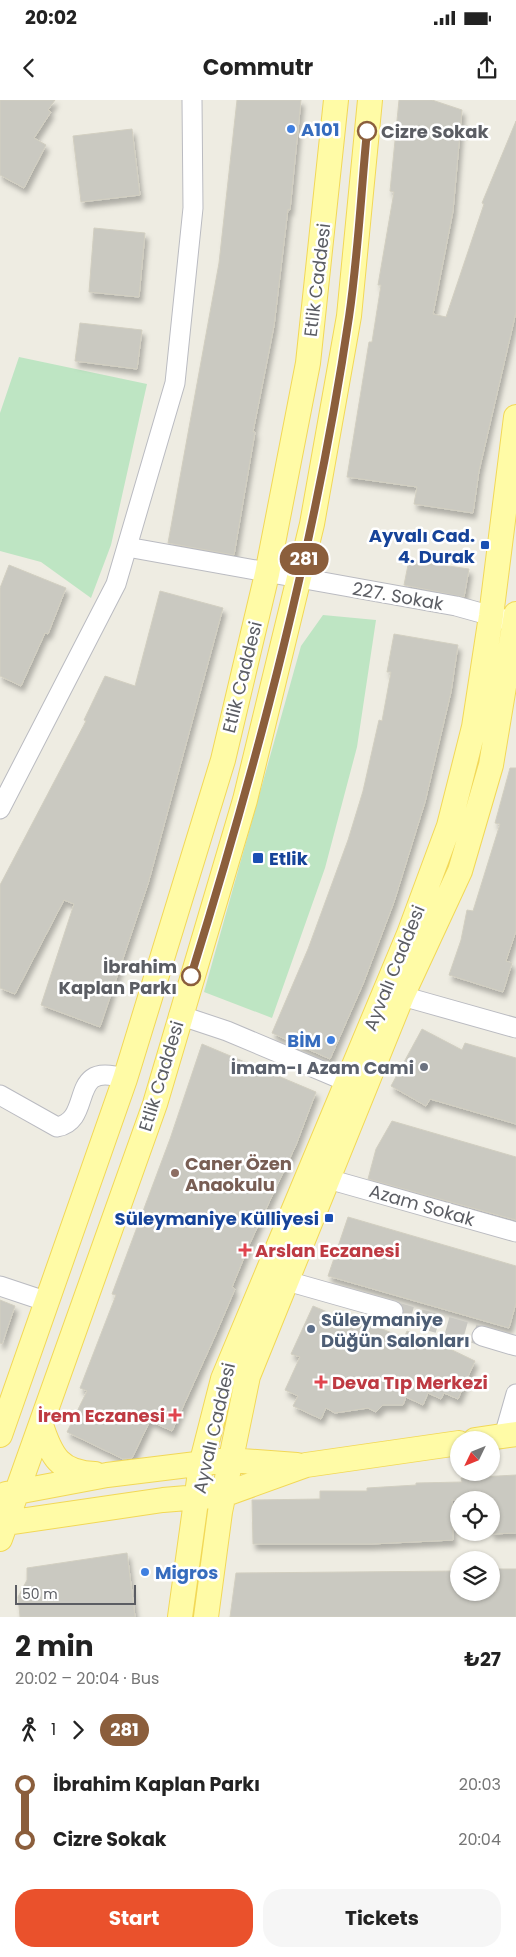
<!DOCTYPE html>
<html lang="en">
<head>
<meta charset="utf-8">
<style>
	:root { --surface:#fff; --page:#f6f6f6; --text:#222; --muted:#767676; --accent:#ea512c }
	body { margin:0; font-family:Poppins,sans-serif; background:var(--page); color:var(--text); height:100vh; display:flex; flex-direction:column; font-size:19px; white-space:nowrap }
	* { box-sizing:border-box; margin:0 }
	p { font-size:16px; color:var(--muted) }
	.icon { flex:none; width:28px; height:28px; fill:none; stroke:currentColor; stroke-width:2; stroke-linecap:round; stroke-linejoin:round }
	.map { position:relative; height:1517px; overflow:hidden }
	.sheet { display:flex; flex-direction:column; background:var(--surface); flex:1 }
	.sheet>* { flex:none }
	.badge { padding:0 10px; border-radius:16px; font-size:18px; line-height:32px }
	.needle { width:32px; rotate:227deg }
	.fabs { position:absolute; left:450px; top:1331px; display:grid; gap:10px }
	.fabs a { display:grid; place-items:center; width:50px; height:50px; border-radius:50%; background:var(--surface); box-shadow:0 1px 4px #0004; font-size:25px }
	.scale { position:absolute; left:15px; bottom:12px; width:121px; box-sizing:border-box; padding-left:5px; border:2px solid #5b5d63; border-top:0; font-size:14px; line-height:18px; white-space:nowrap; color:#5b5d63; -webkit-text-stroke:4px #fff; paint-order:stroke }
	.map>.badge { position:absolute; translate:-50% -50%; box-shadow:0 0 0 2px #fff }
	.legs { display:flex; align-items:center; gap:8px; height:55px; padding:0 15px; font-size:16px }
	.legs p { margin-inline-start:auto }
	.head { display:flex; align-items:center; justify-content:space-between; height:85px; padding:0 15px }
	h1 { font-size:28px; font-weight:700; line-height:38px }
	.cta { display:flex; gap:10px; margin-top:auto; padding:10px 15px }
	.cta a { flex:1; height:58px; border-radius:20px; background:var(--accent); color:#fff; font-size:20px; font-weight:700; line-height:58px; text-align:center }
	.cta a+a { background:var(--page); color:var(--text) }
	ul { padding:0 15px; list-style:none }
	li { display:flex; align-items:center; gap:18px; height:55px; font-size:19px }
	li i { display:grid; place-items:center; width:8px; height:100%; margin:0 6px; background:currentColor }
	li i::after { content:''; width:12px; height:12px; margin:-6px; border:4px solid; border-radius:50%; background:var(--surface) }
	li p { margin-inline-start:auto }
	li:first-child i { background:linear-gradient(#0000 50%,currentColor 0) }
	li:last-child i { background:linear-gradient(currentColor 50%,#0000 0) }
	.status { display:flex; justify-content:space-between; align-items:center; height:35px; padding:0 25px; background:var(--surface); direction:ltr }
	.status svg { height:14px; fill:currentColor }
	header { display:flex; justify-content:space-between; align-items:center; height:65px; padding:0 15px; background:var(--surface); font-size:22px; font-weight:700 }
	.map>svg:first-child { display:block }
	.green { fill:#bee5c3 }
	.building { fill:#cac9c1; stroke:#d2cfc1; filter:url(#shadow) }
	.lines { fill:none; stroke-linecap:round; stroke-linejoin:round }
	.minor-tunnel { stroke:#c9c8c2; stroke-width:19; stroke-dasharray:19 9; stroke-linecap:butt }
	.minor-casing { stroke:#babbc1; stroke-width:21 }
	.major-casing { stroke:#f2d857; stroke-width:26 }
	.minor { stroke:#fff; stroke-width:19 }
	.major { stroke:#fffba6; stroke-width:24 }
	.line-1-casing { stroke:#fff; stroke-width:11 }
	.line-1 { stroke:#8b5e3c; stroke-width:8 }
	.shop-dot { fill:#3f7fe0; stroke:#fff; stroke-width:2 }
	.stop-1-dot { fill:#fff; stroke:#8b5e3c; stroke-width:2.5 }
	.transit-dot { fill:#1a4fb4; stroke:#fff; stroke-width:2 }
	.worship-dot { fill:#6b7280; stroke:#fff; stroke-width:2 }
	.education-dot { fill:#8d6e63; stroke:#fff; stroke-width:2 }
	.health-dot { fill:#e0444e; stroke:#fff; stroke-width:2 }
	.service-dot { fill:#5c6f8a; stroke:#fff; stroke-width:2 }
	.labels { text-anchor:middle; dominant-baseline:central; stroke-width:5; stroke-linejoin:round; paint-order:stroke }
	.shop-label { font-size:18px; font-weight:bold; fill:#366cbe; stroke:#fff; text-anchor:start }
	.stop-label { font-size:18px; font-weight:bold; fill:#5b5d63; stroke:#fff; text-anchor:start }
	.street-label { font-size:18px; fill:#5b5d63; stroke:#fff }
	.transit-label { font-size:18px; font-weight:bold; fill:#164399; stroke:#fff; text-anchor:end }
	.worship-label { font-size:18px; font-weight:bold; fill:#5b616d; stroke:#fff; text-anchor:end }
	.education-label { font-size:18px; font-weight:bold; fill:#785e54; stroke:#fff; text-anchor:start }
	.health-label { font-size:18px; font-weight:bold; fill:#be3a42; stroke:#fff; text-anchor:start }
	.service-label { font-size:18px; font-weight:bold; fill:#4e5e75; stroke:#fff; text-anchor:start }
</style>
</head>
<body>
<div class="status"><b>20:02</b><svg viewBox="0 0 49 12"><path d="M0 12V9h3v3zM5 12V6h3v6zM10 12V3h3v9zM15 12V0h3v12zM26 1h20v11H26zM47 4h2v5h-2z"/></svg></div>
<header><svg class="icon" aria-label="back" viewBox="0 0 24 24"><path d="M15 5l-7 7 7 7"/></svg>Commutr<svg class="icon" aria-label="share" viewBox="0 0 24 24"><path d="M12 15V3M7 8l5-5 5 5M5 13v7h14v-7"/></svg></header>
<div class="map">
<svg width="516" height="1517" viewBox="0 0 516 1517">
	<defs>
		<filter id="shadow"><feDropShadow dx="3" dy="5.5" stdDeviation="2.5" flood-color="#0004"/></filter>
	</defs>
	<rect width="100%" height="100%" fill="#eeece2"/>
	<path class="green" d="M 19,257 L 147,284 L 111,445 L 91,498 L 41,462 L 0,451 L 0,313 Z
		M 323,515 L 376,520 L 357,647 L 325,768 L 272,918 L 204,892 L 301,546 Z"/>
	<path class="building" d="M 0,0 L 55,0 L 48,10 L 51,12 L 34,38 L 46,45 L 24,88 L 0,75 Z
		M 237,0 L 301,0 L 290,110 L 288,109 L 274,226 L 253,332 L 255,332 L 234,455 L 168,443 L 219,163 Z
		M 399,0 L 432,0 L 462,10 L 453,111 L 433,214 L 446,217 L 484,104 L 482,103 L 516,21 L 516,212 L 479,371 L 473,413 L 414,404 L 417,387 L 347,377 L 369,242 L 372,242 L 381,185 L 378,185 L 394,92 L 390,91 Z
		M 132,29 L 140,95 L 81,102 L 73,36 Z
		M 94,128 L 145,133 L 139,197 L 89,192 Z
		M 80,223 L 142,230 L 137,269 L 75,261 Z
		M 409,460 L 469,469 L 464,497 L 404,485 Z
		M 9,465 L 66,488 L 48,534 L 45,533 L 21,586 L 0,576 L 0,488 Z
		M 160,491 L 223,508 L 148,784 L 100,927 L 41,905 L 74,804 L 64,800 L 15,894 L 0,888 L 0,785 L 86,621 L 84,620 L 105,576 L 135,586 Z
		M 394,534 L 458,545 L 451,592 L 425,702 L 394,802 L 363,884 L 330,959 L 272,933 L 308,849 L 348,740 L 363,691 L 379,620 L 382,621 L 391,572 L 387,572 Z
		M 510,668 L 516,668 L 516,831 L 506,861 L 512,863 L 503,892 L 449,875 L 461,840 L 467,810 L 473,811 L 500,724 L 495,723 Z
		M 422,929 L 462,950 L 465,943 L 516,958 L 516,1024 L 430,999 L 426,1006 L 391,986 Z
		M 202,944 L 316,992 L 296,1045 L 250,1143 L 232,1187 L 235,1189 L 215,1236 L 172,1331 L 150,1321 L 132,1358 L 123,1359 L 67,1332 L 87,1291 L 80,1288 L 116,1195 L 112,1194 L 170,1039 Z
		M 392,1021 L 516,1057 L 516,1120 L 368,1079 L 376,1049 Z
		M 348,1117 L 516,1166 L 516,1203 L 509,1228 L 328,1176 Z
		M 0,1200 L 15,1206 L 2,1244 L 0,1243 Z
		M 313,1206 L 361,1226 L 363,1221 L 404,1238 L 407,1231 L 420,1237 L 421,1235 L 475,1261 L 458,1299 L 444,1293 L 441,1299 L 428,1293 L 423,1305 L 406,1297 L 403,1305 L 383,1305 L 376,1312 L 368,1308 L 335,1313 L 326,1308 L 321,1319 L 293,1306 L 298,1296 L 285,1290 L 300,1257 L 291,1254 Z
		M 516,1375 L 516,1433 L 491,1434 L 491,1400 L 452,1400 L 453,1440 L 371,1444 L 253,1444 L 252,1400 L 320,1399 L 320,1391 L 367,1391 L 367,1388 L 416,1385 L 416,1383 L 462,1382 L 461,1378 Z
		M 127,1453 L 135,1517 L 20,1517 L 18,1497 L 27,1480 L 27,1468 Z
		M 497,1469 L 516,1469 L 516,1517 L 230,1517 L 236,1473 L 459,1471 L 459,1492 L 496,1492 Z"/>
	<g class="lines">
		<path class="minor-tunnel" d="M 393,1211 L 482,1236"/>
		<g class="minor-casing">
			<path id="minor" d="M 127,447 L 456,506 L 503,519
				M 0,709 L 116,484 L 175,283 L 193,108 L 192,0
				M 402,896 L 516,928
				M 179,915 L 227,931 L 348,982
				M 0,995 L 57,1027 C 95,1020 66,959 125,979
				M 328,1079 L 516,1132
				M 287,1181 L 393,1211
				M 0,1186 L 48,1202
				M 482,1236 L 516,1246
				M 504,1336 L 516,1294"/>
		</g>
		<g class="major-casing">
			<path id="major" d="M 41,1325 C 51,1356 60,1373 95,1374
				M 0,1335 L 125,979 L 223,660 L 267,474 L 308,263 L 336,0
				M 475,1340 L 516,1334
				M 6,1394 L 107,1375 L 229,1360 L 297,1365
				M 0,1424 L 163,1400 L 223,1395 L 306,1365 L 459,1343
				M 0,1439 L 155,1004 L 245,700 L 312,424 L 349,216 L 370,0
				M 180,1517 L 201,1365 L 223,1279 L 409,834 L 449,726 L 474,627 L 491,516 L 516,317
				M 206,1517 L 220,1412 L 248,1276 L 402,896 L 460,771 L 491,665 L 516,514"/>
		</g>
		<use href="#minor" class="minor"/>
		<use href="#major" class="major"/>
	</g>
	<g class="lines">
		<g class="line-1-casing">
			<path id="line-1" d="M 191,876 C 258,660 316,441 349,217 C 358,156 361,93 367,31"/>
		</g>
		<use href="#line-1" class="line-1"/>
	</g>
	<g class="shop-dot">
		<circle cx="291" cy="29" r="5"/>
		<circle cx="331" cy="940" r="5"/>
		<circle cx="145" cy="1472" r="5"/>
	</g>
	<g class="stop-1-dot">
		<circle cx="367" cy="31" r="9"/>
		<circle cx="191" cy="876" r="9"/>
	</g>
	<g class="transit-dot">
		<rect x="480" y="440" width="10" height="10" rx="2.5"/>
		<rect x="252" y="752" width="12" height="12" rx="2.5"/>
		<rect x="324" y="1113" width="10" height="10" rx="2.5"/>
	</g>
	<circle class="worship-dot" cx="424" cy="967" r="5"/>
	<circle class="education-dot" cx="175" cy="1073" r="5"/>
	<g class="health-dot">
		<path d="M242.5 1142.5h5v5h5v5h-5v5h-5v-5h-5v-5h5z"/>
		<path d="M318.5 1274.5h5v5h5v5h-5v5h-5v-5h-5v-5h5z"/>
		<path d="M172.5 1307.5h5v5h5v5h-5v5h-5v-5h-5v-5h5z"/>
	</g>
	<circle class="service-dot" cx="311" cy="1229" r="5"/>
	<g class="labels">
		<g class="shop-label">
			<text x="301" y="29">A101</text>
			<text x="321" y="940" text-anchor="end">BİM</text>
			<text x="155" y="1472">Migros</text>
		</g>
		<g class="stop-label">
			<text x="381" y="31">Cizre Sokak</text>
			<text x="177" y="866" text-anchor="end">İbrahim<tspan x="177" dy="21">Kaplan Parkı</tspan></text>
		</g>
		<g class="street-label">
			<text transform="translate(317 180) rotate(-83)">Etlik Caddesi</text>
			<text transform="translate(398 496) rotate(10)">227. Sokak</text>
			<text transform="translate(242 577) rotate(-76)">Etlik Caddesi</text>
			<text transform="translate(394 868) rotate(-68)">Ayvalı Caddesi</text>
			<text transform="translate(161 976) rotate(-73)">Etlik Caddesi</text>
			<text transform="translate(422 1105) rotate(16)">Azam Sokak</text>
			<text transform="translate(214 1328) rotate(-77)">Ayvalı Caddesi</text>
		</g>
		<g class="transit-label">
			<text x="475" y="435">Ayvalı Cad.<tspan x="475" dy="21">4. Durak</tspan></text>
			<text x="269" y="758" text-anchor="start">Etlik</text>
			<text x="319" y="1118">Süleymaniye Külliyesi</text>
		</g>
		<g class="worship-label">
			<text x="414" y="967">İmam-ı Azam Cami</text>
		</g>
		<g class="education-label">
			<text x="185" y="1063">Caner Özen<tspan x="185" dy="21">Anaokulu</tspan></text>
		</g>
		<g class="health-label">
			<text x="255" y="1150">Arslan Eczanesi</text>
			<text x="332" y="1282">Deva Tıp Merkezi</text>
			<text x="165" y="1315" text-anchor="end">İrem Eczanesi</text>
		</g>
		<g class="service-label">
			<text x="321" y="1219">Süleymaniye<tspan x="321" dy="21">Düğün Salonları</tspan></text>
		</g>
	</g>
</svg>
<div class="fabs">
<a><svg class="needle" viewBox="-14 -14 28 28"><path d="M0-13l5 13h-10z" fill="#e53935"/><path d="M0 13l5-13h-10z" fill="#767676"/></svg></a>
<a><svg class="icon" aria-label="locate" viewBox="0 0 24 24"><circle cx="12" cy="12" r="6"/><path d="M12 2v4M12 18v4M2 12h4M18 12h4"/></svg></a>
<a><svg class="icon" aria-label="layers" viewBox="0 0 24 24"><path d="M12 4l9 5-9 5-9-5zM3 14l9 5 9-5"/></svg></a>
</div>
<div class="scale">50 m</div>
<b class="badge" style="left:304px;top:459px;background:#8b5e3c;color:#fff">281</b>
</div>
<section class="sheet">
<div class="head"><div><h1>2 min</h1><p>20:02 – 20:04 · Bus</p></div><b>₺27</b></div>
<div class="legs"><svg class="icon" aria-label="walk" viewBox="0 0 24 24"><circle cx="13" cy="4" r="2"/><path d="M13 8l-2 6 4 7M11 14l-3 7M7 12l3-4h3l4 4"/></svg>1<svg class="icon" aria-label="forward" viewBox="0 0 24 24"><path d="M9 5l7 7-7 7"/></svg><b class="badge" style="background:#8b5e3c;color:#fff">281</b></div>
<ul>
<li><i style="color:#8b5e3c"></i><b>İbrahim Kaplan Parkı</b><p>20:03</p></li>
<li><i style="color:#8b5e3c"></i><b>Cizre Sokak</b><p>20:04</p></li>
</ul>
<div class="cta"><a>Start</a><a>Tickets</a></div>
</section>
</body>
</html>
